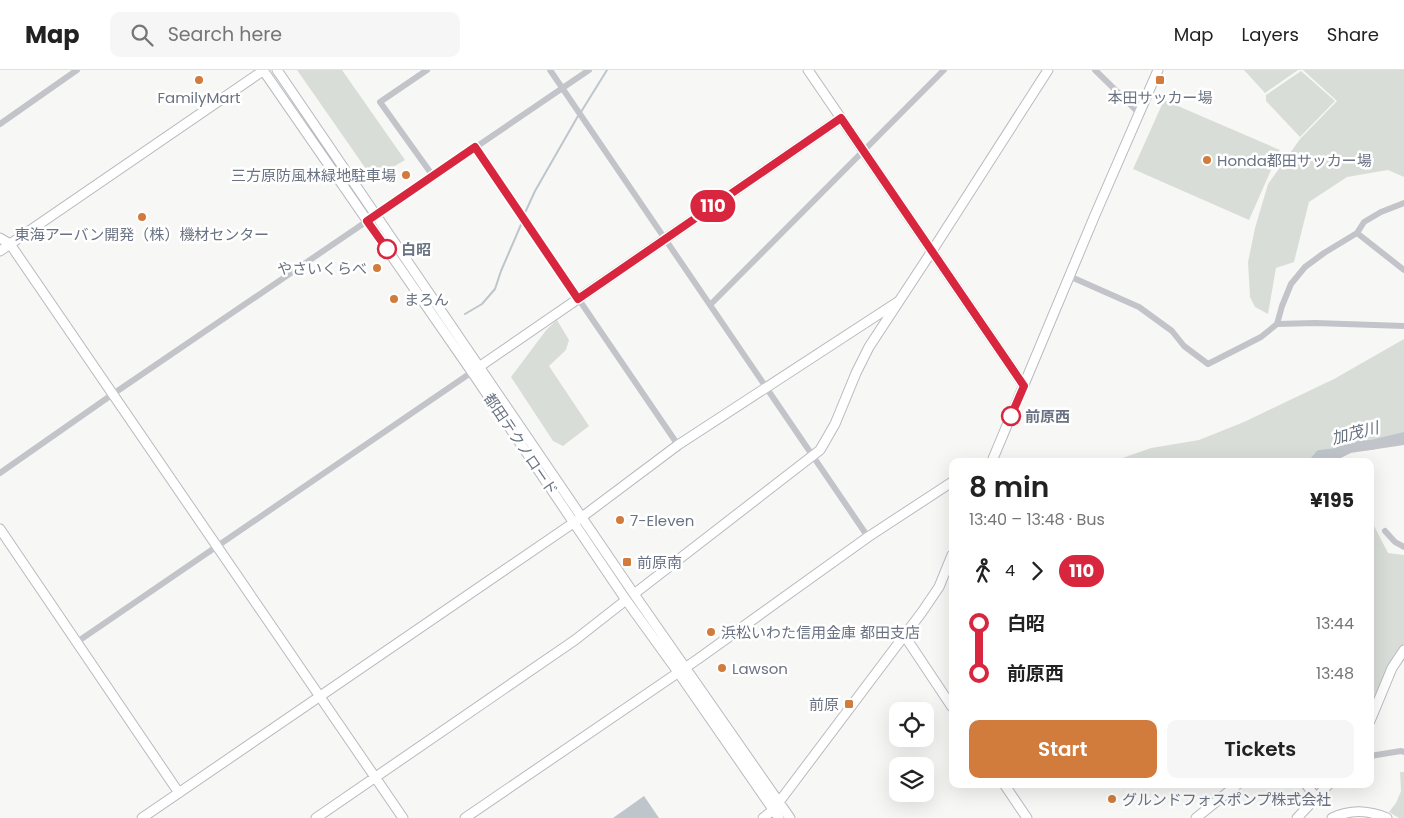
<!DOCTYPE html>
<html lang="en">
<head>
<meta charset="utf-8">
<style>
	:root { --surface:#fff; --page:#f6f6f6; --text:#222; --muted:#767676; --line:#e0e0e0; --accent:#d17b3c }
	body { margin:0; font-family:Poppins,"Noto Sans JP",sans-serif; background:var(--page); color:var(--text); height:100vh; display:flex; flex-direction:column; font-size:19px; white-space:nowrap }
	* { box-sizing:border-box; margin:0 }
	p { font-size:16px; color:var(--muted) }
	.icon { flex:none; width:28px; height:28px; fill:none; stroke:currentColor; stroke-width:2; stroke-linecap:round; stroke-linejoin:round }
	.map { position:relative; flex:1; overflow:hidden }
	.details { position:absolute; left:949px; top:388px; width:425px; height:330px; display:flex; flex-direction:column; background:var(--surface); border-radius:10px; box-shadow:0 5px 20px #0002 }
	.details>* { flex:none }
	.badge { padding:0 10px; border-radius:16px; font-size:18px; line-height:32px }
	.fabs { position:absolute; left:889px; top:632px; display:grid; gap:10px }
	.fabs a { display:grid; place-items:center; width:45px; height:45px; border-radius:10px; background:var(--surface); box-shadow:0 5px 20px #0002; font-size:25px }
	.map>.badge { position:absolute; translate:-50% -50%; box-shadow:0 0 0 2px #fff }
	.legs { display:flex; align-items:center; gap:8px; height:55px; padding:0 20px; font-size:16px }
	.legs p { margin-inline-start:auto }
	.head { display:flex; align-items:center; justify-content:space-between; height:85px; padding:0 20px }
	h1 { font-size:28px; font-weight:600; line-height:38px }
	.action { display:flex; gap:10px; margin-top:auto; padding:10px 20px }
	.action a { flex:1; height:58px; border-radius:10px; background:var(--accent); color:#fff; font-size:20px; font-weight:600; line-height:58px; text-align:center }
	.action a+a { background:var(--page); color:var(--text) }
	ul { padding:0 20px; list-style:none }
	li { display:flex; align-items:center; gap:18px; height:50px; font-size:19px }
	li i { display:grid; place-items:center; width:8px; height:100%; margin:0 6px; background:currentColor }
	li i::after { content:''; width:12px; height:12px; margin:-6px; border:4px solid; border-radius:50%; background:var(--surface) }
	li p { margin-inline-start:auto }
	li:first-child i { background:linear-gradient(#0000 50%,currentColor 0) }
	li:last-child i { background:linear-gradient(currentColor 50%,#0000 0) }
	header { display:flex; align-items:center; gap:30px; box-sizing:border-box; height:70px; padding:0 25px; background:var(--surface); border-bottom:1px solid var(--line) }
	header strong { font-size:24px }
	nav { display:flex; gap:28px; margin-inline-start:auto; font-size:18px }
	.search { width:350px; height:45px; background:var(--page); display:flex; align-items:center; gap:12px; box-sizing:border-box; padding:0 18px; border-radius:10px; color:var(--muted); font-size:19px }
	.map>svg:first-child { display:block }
	.green { fill:#d8ded7 }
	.water { fill:#bec5cb }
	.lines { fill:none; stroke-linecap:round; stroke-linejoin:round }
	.stream { stroke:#bec5cb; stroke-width:2 }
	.river { stroke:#bec5cb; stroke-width:10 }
	.secondary-casing { stroke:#b7babf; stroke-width:11 }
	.street { stroke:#c2c4c9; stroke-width:6 }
	.secondary { stroke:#fff; stroke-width:9 }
	.line-1-casing { stroke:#fff; stroke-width:11 }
	.line-1 { stroke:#d7263d; stroke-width:8 }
	.poi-dot { fill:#d17b3c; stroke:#fff; stroke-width:2 }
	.stop-1-dot { fill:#fff; stroke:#d7263d; stroke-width:2.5 }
	.labels { text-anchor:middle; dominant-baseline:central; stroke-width:5; stroke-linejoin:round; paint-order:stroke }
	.poi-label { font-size:15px; fill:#6a7383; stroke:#fff; text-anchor:start }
	.stop-label { font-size:15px; font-weight:bold; fill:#6a7383; stroke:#fff; text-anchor:start }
	.street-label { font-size:15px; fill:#6a7383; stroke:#fff }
	.water-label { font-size:16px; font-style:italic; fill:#66737f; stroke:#fff }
</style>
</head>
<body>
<header>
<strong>Map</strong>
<div class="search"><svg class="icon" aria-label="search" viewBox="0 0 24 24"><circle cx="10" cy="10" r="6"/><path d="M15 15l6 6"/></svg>Search here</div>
<nav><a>Map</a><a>Layers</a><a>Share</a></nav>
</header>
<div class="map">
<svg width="1404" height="748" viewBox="0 0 1404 748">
	<rect width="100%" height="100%" fill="#f7f8f6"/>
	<path class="green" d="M 297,0 L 342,0 L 405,90 L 373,109 Z
		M 1244,0 L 1298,0 L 1265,23 Z
		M 1303,0 L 1404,0 L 1404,107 L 1388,100 L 1347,107 L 1309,132 L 1294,192 L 1276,198 L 1268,244 L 1255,237 L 1250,227 L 1248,192 L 1255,158 L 1268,114 L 1300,69 L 1337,31 Z
		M 1301,1 L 1335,31 L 1300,67 L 1266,31 L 1266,25 Z
		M 1164,30 L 1280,80 L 1249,150 L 1133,99 Z
		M 557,250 L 569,270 L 566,280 L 549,296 L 589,356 L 563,376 L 553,371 L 511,307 L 547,259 Z
		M 1404,269 L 1404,369 C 1371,374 1336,376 1306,391 L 1114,391 L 1151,378 L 1199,370 L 1244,352 L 1334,309 Z
		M 1370,448 L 1388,483 L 1404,485 L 1404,576 L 1370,638 Z
		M 1400,702 L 1404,702 L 1404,748 L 1399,748 L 1389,742 L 1396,733 L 1401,721 Z"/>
	<path class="water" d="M 644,726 L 659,748 L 613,748 Z"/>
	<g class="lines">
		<path class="stream" d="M 581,42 L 607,0
			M 524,145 L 535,121 L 578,46
			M 465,244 L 482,234 L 495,219 L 501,201 L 523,150"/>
		<path class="river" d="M 1315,391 L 1320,385 L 1337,383 L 1349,376 L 1371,375 L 1404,367"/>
		<g class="secondary-casing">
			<path id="secondary" d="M 263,0 L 472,302 L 626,530 L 678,602 L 779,748
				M 277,0 L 634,524 L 790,748
				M 808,0 L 1024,316
				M 0,168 L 10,174 L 403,748
				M 0,181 L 264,0
				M 476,299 L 841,48
				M 992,391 L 1095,145 L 1158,0
				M 0,459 L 179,723
				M 634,524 L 820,380 L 835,354 L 856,303 L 869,277 L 932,181 L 1048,0
				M 904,565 L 952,637
				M 1370,651 L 1392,598 L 1404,580
				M 1004,714 L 1027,748
				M 1306,714 L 1316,728
				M 142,748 L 582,447 L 678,375 L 899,231
				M 316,748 L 575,570 L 626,530
				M 465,748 L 698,589 L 868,467 L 952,412
				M 763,748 L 773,740 L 922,542 L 939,517 L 952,485
				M 1196,748 L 1238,714
				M 1297,748 L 1329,714
				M 1332,748 C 1351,739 1368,740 1387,748"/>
		</g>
		<path class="street" d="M 427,0 L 380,32 L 433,106
			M 550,0 L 868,467
			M 1095,0 L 1139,43
			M 0,54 L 77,0
			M 475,77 L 678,375
			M 1357,163 L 1364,152 L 1381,142 L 1404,133
			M 1069,206 L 1139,237 L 1172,261 L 1184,276 L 1208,294 L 1261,267 L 1277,254 L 1282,236 L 1291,214 L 1305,197 L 1324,183 L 1357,163 L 1404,200
			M 710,235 L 944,0
			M 1277,254 L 1315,253 L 1404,256
			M 1319,391 L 1334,388 L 1350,380 L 1404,372
			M 0,403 L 113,324 L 589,0
			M 1385,461 L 1395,472 L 1404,477
			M 77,572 L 472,302
			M 1370,686 L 1401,681 L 1404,682"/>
		<use href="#secondary" class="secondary"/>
	</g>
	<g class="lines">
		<g class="line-1-casing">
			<path id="line-1" d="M 387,179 L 367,151 L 475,77 L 578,229 L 841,48 L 1024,316 L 1011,346"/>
		</g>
		<use href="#line-1" class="line-1"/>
	</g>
	<g class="poi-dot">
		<circle cx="199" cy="10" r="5"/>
		<rect x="1155" y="5" width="10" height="10" rx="2.5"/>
		<circle cx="1207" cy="90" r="5"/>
		<circle cx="406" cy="105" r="5"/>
		<circle cx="142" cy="147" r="5"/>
		<circle cx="377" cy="198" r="5"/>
		<circle cx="394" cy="229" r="5"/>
		<circle cx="620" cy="450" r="5"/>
		<rect x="622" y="487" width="10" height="10" rx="2.5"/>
		<circle cx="711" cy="562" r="5"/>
		<circle cx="722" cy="598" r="5"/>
		<rect x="844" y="629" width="10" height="10" rx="2.5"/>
		<circle cx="1112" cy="729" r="5"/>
	</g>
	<g class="stop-1-dot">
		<circle cx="387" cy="179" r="9"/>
		<circle cx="1011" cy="346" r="9"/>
	</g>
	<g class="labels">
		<g class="poi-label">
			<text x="199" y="27" text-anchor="middle">FamilyMart</text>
			<text x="1160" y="27" text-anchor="middle">本田サッカー場</text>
			<text x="1217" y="90">Honda都田サッカー場</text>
			<text x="396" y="105" text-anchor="end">三方原防風林緑地駐車場</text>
			<text x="142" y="164" text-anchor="middle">東海アーバン開発（株）機材センター</text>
			<text x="367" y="198" text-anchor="end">やさいくらべ</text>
			<text x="404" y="229">まろん</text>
			<text x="630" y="450">7-Eleven</text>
			<text x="637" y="492">前原南</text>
			<text x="721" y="562">浜松いわた信用金庫 都田支店</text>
			<text x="732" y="598">Lawson</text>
			<text x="839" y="634" text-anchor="end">前原</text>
			<text x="1122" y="729">グルンドフォスポンプ株式会社</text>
		</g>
		<g class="stop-label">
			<text x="401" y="179">白昭</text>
			<text x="1025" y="346">前原西</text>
		</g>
		<g class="street-label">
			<text transform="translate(521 374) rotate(56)">都田テクノロード</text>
		</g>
		<g class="water-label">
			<text transform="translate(1355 363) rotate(-14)">加茂川</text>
		</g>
	</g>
</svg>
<div class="fabs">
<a><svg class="icon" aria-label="locate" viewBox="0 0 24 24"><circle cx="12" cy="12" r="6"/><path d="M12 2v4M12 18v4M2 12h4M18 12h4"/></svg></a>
<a><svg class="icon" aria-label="layers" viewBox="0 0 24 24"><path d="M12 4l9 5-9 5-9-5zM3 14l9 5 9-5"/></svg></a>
</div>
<b class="badge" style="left:713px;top:136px;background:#d7263d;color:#fff">110</b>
<section class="details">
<div class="head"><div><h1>8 min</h1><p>13:40 – 13:48 · Bus</p></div><b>¥195</b></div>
<div class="legs"><svg class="icon" aria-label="walk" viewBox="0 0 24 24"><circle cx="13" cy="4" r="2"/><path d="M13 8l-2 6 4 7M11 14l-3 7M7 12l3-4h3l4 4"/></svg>4<svg class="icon" aria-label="forward" viewBox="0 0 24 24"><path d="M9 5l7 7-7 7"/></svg><b class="badge" style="background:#d7263d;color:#fff">110</b></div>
<ul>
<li><i style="color:#d7263d"></i><b>白昭</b><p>13:44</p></li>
<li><i style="color:#d7263d"></i><b>前原西</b><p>13:48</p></li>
</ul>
<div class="action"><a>Start</a><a>Tickets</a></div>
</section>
</div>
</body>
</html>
